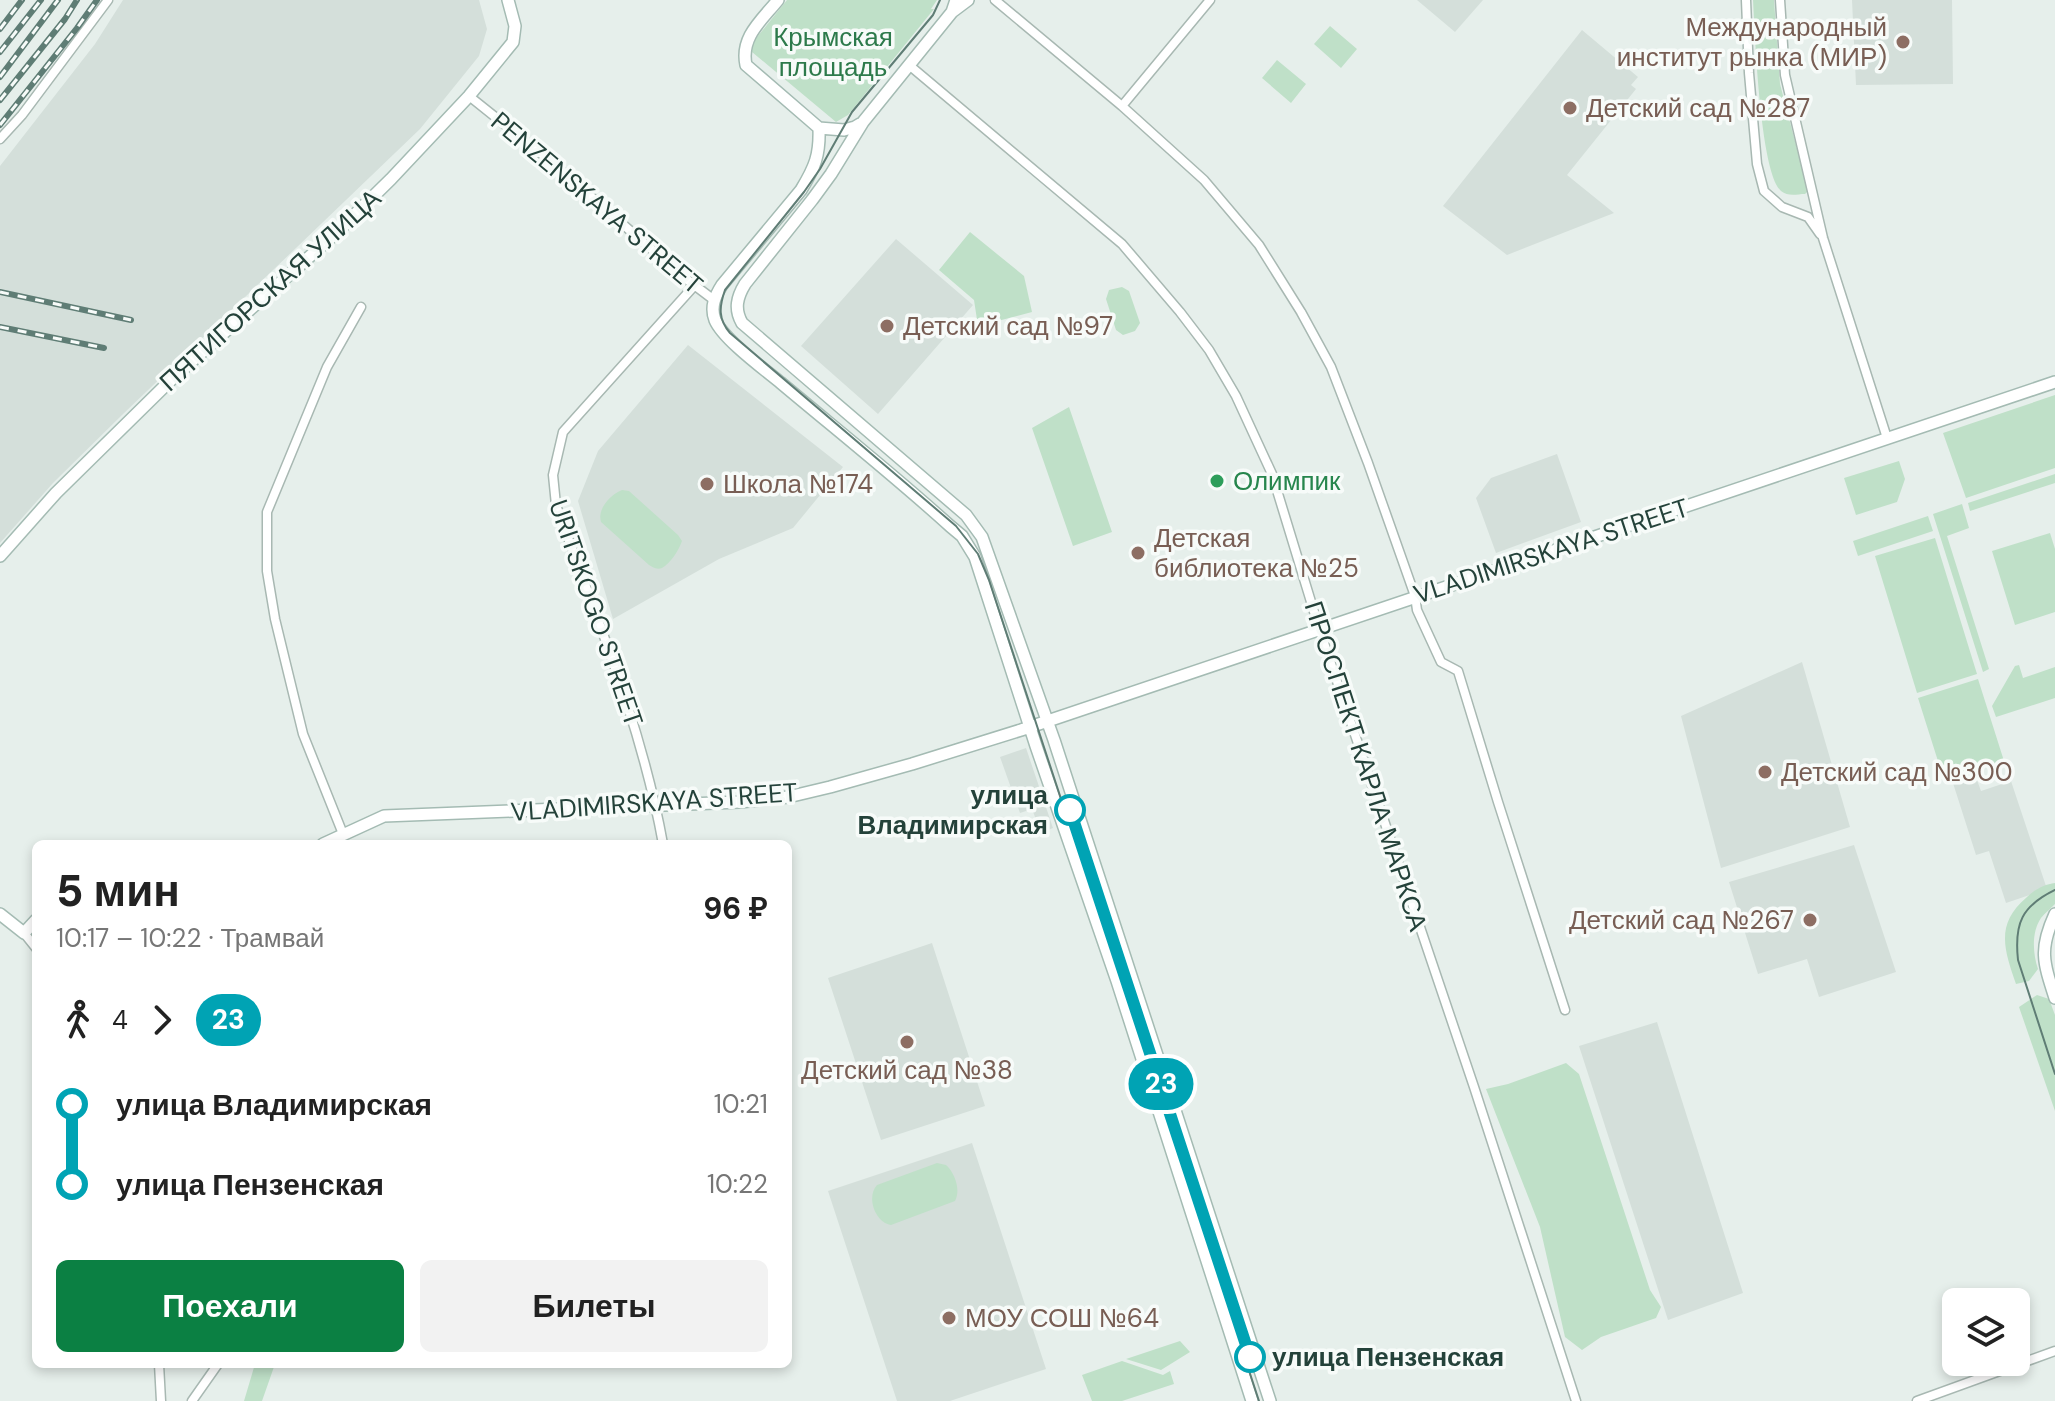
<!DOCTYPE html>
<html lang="ru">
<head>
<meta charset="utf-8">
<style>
	:root { --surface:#fff; --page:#f2f2f2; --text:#222; --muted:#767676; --accent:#0b8043 }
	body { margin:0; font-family:"DM Sans",sans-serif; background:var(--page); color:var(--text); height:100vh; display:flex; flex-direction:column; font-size:30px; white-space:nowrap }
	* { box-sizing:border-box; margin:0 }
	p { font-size:26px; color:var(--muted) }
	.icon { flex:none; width:44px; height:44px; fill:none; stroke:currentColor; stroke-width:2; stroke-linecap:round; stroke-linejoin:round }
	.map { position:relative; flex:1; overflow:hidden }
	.details { position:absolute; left:32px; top:840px; width:760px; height:528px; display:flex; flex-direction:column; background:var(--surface); border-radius:12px; box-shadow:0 4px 12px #0003 }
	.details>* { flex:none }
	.badge { padding:0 16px; border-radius:26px; font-size:28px; line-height:52px }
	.tools { position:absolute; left:1942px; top:1288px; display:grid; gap:16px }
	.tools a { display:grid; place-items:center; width:88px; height:88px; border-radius:12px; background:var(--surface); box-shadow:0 4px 12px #0003; font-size:40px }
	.map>.badge { position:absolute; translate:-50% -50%; box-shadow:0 0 0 4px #fff }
	.legs { display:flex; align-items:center; gap:12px; height:88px; padding:0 24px; font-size:26px }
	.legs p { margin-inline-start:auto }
	.summary { display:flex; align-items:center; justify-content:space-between; height:136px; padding:0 24px }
	h1 { font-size:44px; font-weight:800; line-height:60px }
	.button { display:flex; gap:16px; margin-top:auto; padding:16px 24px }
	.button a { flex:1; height:92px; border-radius:12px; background:var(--accent); color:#fff; font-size:32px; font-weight:800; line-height:92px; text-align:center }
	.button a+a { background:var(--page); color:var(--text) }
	ul { padding:0 24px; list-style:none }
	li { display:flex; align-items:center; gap:28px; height:80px; font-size:30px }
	li i { display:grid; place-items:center; width:12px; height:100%; margin:0 10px; background:currentColor }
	li i::after { content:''; width:20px; height:20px; margin:-10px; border:6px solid; border-radius:50%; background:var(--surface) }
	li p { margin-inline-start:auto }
	li:first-child i { background:linear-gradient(#0000 50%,currentColor 0) }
	li:last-child i { background:linear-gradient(currentColor 50%,#0000 0) }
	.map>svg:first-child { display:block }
	.built { fill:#d4dfda }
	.green { fill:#bfe0c8 }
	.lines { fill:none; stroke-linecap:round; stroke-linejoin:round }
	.street-casing { stroke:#a8b8b2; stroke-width:11 }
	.secondary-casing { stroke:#a4bbb3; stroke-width:14 }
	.street { stroke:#fff; stroke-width:8 }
	.secondary { stroke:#fff; stroke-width:11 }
	.tram { stroke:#5f7d75; stroke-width:2 }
	.rail-casing { stroke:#5f7d75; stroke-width:6 }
	.rail { stroke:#f7fbf9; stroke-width:3; stroke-dasharray:9; stroke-linecap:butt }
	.line-1-casing { stroke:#fff; stroke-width:18 }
	.line-1 { stroke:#00a3b4; stroke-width:12 }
	.education-dot { fill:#8d6e63; stroke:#f7fbf9; stroke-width:3 }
	.leisure-dot { fill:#2e9e5b; stroke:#f7fbf9; stroke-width:3 }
	.stop-1-dot { fill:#fff; stroke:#00a3b4; stroke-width:4 }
	.labels { text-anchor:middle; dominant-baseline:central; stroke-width:7; stroke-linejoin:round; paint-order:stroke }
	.education-label { font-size:26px; fill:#785e54; stroke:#f7fbf9; text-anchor:start }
	.park-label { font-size:26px; fill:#2d7a4b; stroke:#f7fbf9 }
	.street-label { font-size:26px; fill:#24423a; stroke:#f7fbf9 }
	.leisure-label { font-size:26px; fill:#27864d; stroke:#f7fbf9; text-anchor:start }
	.stop-label { font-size:26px; font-weight:bold; fill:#24423a; stroke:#f7fbf9; text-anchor:end }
</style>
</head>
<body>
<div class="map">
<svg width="2055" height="1401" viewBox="0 0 2055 1401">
	<rect width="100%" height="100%" fill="#e6efeb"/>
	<path class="built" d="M 123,0 L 479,0 L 487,29 L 479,56 L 420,129 L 122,415 L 53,483 L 0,543 L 0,166 L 95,44 Z
		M 1417,0 L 1483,0 L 1455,32 Z
		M 1852,0 L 1952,0 L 1953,84 L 1856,85 Z
		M 1582,30 L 1638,77 L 1631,85 L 1636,89 L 1567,175 L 1614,213 L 1507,255 L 1443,206 Z
		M 896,239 L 973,305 L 878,414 L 801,346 Z
		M 688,345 L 843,467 L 793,528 L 719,559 L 613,619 L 578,501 L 598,451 Z
		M 1557,454 L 1581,522 L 1496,553 L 1476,498 L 1491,478 Z
		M 1802,662 L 1850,827 L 1721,868 L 1681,716 Z
		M 1026,748 L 1053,828 L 1041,833 L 1032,809 L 1020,813 L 1000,757 Z
		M 1974,772 L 1981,791 L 2011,781 L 2047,889 L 2006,903 L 1989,851 L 1976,855 L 1952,780 Z
		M 1854,845 L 1896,972 L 1819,997 L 1807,959 L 1758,974 L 1729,882 Z
		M 932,943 L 985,1106 L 881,1140 L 828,978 Z
		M 1657,1022 L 1743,1293 L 1668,1320 L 1579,1046 Z
		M 972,1143 L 1046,1369 L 950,1401 L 897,1401 L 828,1191 Z"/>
	<path class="green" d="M 787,0 L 937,0 L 931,9 L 934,9 L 848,115 L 836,122 L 752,52 L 753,42 Z
		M 1753,0 L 1774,0 L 1780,84 L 1808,191 L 1805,194 C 1797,194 1788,197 1781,191 C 1760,172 1755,34 1753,0 Z
		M 1330,26 L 1357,49 L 1341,68 L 1314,44 Z
		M 1277,60 L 1306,84 L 1291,103 L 1262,78 Z
		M 970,232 L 1024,276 L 1032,312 L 978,326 L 974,300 L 939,270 Z
		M 1122,287 L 1129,291 L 1140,323 L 1135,331 L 1123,335 L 1116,330 L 1106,299 L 1109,290 Z
		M 2055,395 L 2055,468 L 1966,498 L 1943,433 Z
		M 1069,407 L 1112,532 L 1073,546 L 1032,428 Z
		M 1899,461 L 1905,479 L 1897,502 L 1856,515 L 1844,478 Z
		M 2055,474 L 2055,483 L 1970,511 L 1968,503 Z
		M 622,490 L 629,491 L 678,535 L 682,541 C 679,550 670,564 662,568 C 656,570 653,567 649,565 L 601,522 C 597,509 610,495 622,490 Z
		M 1962,504 L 1969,528 L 1947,536 L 1989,669 L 1983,672 L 1933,514 Z
		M 1928,516 L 1933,531 L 1858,556 L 1853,541 Z
		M 2050,533 L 2055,549 L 2055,612 L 2015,625 L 1992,551 Z
		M 1935,538 L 1977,674 L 1917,693 L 1875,556 Z
		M 2019,665 L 2023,678 L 2055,667 L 2055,698 L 1996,717 L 1992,706 L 2015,666 Z
		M 1978,679 L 2004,761 L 1944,780 L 1918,698 Z
		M 2055,883 L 2055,904 C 2051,908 2045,913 2041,918 C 2031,933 2033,954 2038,969 L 2029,981 L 2016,984 C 2004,949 1995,924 2027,897 C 2034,890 2045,884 2055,883 Z
		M 2037,995 L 2049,999 L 2055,1015 L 2055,1111 L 2019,1007 Z
		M 1566,1063 L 1579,1074 L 1650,1290 L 1661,1307 L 1656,1318 L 1601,1337 L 1582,1350 L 1565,1337 L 1540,1227 L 1486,1089 L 1508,1084 Z
		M 937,1163 L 946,1165 C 955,1173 961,1190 955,1201 L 891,1225 C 875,1222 866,1197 877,1185 Z
		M 1180,1341 L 1190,1352 L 1161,1370 L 1126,1359 Z
		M 1122,1361 L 1163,1375 L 1170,1371 L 1174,1384 L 1122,1401 L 1092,1401 L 1082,1375 Z
		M 255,1364 L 275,1364 L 262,1401 L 244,1401 Z"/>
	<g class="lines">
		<g class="street-casing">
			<path id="street" d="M 995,0 L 1122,106 L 1204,180 L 1259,245 L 1301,312 L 1331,367 L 1368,463 L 1415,596 L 1417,610 L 1441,662 L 1458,671 L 1498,802 L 1565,1010
				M 1746,0 L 1749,73 L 1757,164 L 1764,191 L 1782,207 L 1808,217 L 1820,234
				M 1780,0 L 1785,75 L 1823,238 L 1887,438
				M 909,65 L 1122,244 L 1180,312 L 1209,350 L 1236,396 L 1272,474 L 1319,628 L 1474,1087 L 1576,1401
				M 469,96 L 549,160 L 681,275 L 714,300
				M 1122,106 L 1210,0
				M 0,139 L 22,115 L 108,0
				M 343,834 L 303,734 L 275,619 L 267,571 L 267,512 L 327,367 L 361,307
				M 663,844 C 642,727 596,616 556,505 L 553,475 L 563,432 L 694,286
				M 24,933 L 36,948
				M 159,1364 L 161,1401
				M 192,1401 L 218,1364
				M 1917,1401 L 2055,1351"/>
		</g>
		<g class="secondary-casing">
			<path id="secondary" d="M 778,0 C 762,20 740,37 746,65 L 819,128 L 844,130 L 855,127 L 860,124
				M 956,0 L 952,12 L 863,122 L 831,174 L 812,200 L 745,284 C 737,297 734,309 742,323 L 966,515 L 982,537 L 1054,740 L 1270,1401
				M 952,12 L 968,0
				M 819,128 C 820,155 815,167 801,190 L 722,285 C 715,296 710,307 715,320 C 723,339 764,369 781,383 C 837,430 895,476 950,526 L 962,536 L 975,557 L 1036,746 L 1117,981 L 1252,1401
				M 0,556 L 56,493 L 173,378 L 335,234 L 391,179 L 469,96 L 513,42 L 515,26 L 508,0
				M 323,844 L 384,816 L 740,802 L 788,797 L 830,787 L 912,764 L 1021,730 L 2055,382
				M 0,914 L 24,933 L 36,920
				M 2055,914 C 2039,949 2043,961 2055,998"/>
		</g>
		<use href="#street" class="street"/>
		<use href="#secondary" class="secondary"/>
		<path class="tram" d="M 940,0 L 933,15 L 852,112 L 820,169 L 804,192 L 725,290 C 719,307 718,319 730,333 L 956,526 L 978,554 L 989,580 L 1259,1401
			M 2055,890 C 2022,906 2014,923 2018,960 L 2055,1074"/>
		<g class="rail-casing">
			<path id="rail" d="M 0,29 L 22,0
				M 0,52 L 41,0
				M 0,77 L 58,0
				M 0,100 L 65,19 L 77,0
				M 0,125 L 77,28 L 97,0
				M 0,292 L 131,320
				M 0,327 L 104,348"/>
		</g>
		<use href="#rail" class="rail"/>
	</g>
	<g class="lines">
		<g class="line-1-casing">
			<path id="line-1" d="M 1070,810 L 1250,1357"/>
		</g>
		<use href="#line-1" class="line-1"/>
	</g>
	<g class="education-dot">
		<circle cx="1903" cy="42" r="8"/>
		<circle cx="1570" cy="108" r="8"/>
		<circle cx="887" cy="326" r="8"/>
		<circle cx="707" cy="484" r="8"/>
		<circle cx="1138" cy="553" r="8"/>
		<circle cx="1765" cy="772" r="8"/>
		<circle cx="1810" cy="920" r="8"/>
		<circle cx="907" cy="1042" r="8"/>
		<circle cx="949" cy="1318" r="8"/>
	</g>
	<circle class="leisure-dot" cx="1217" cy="481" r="8"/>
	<g class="stop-1-dot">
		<circle cx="1070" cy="810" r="14"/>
		<circle cx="1250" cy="1357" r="14"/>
	</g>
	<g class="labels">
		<g class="education-label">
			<text x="1887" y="27" text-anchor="end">Международный<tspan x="1887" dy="30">институт рынка (МИР)</tspan></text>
			<text x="1586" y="108">Детский сад №287</text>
			<text x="903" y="326">Детский сад №97</text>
			<text x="723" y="484">Школа №174</text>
			<text x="1154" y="538">Детская<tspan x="1154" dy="30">библиотека №25</tspan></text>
			<text x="1781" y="772">Детский сад №300</text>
			<text x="1794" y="920" text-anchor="end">Детский сад №267</text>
			<text x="907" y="1070" text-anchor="middle">Детский сад №38</text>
			<text x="965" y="1318">МОУ СОШ №64</text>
		</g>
		<g class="park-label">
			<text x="833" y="37">Крымская<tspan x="833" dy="30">площадь</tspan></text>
		</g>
		<g class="street-label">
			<text transform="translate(597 203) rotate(40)">PENZENSKAYA STREET</text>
			<text transform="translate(270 290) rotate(-42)">ПЯТИГОРСКАЯ УЛИЦА</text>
			<text transform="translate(1551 551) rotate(-18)">VLADIMIRSKAYA STREET</text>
			<text transform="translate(596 613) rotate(71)">URITSKOGO STREET</text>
			<text transform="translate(1366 766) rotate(72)">ПРОСПЕКТ КАРЛА МАРКСА</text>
			<text transform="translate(654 802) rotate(-4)">VLADIMIRSKAYA STREET</text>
		</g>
		<g class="leisure-label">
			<text x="1233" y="481">Олимпик</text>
		</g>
		<g class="stop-label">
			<text x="1048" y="795">улица<tspan x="1048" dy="30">Владимирская</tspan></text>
			<text x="1272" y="1357" text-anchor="start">улица Пензенская</text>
		</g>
	</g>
</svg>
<div class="tools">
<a><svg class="icon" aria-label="layers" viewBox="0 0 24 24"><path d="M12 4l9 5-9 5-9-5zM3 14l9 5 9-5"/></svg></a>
</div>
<b class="badge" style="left:1161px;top:1084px;background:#00a3b4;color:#fff">23</b>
<section class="details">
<div class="summary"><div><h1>5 мин</h1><p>10:17 – 10:22 · Трамвай</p></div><b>96 ₽</b></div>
<div class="legs"><svg class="icon" aria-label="walk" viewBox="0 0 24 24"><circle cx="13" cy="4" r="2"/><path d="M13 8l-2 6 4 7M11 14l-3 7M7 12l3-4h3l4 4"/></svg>4<svg class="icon" aria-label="forward" viewBox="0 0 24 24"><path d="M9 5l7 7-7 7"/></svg><b class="badge" style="background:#00a3b4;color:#fff">23</b></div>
<ul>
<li><i style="color:#00a3b4"></i><b>улица Владимирская</b><p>10:21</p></li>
<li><i style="color:#00a3b4"></i><b>улица Пензенская</b><p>10:22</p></li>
</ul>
<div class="button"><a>Поехали</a><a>Билеты</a></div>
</section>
</div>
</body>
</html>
